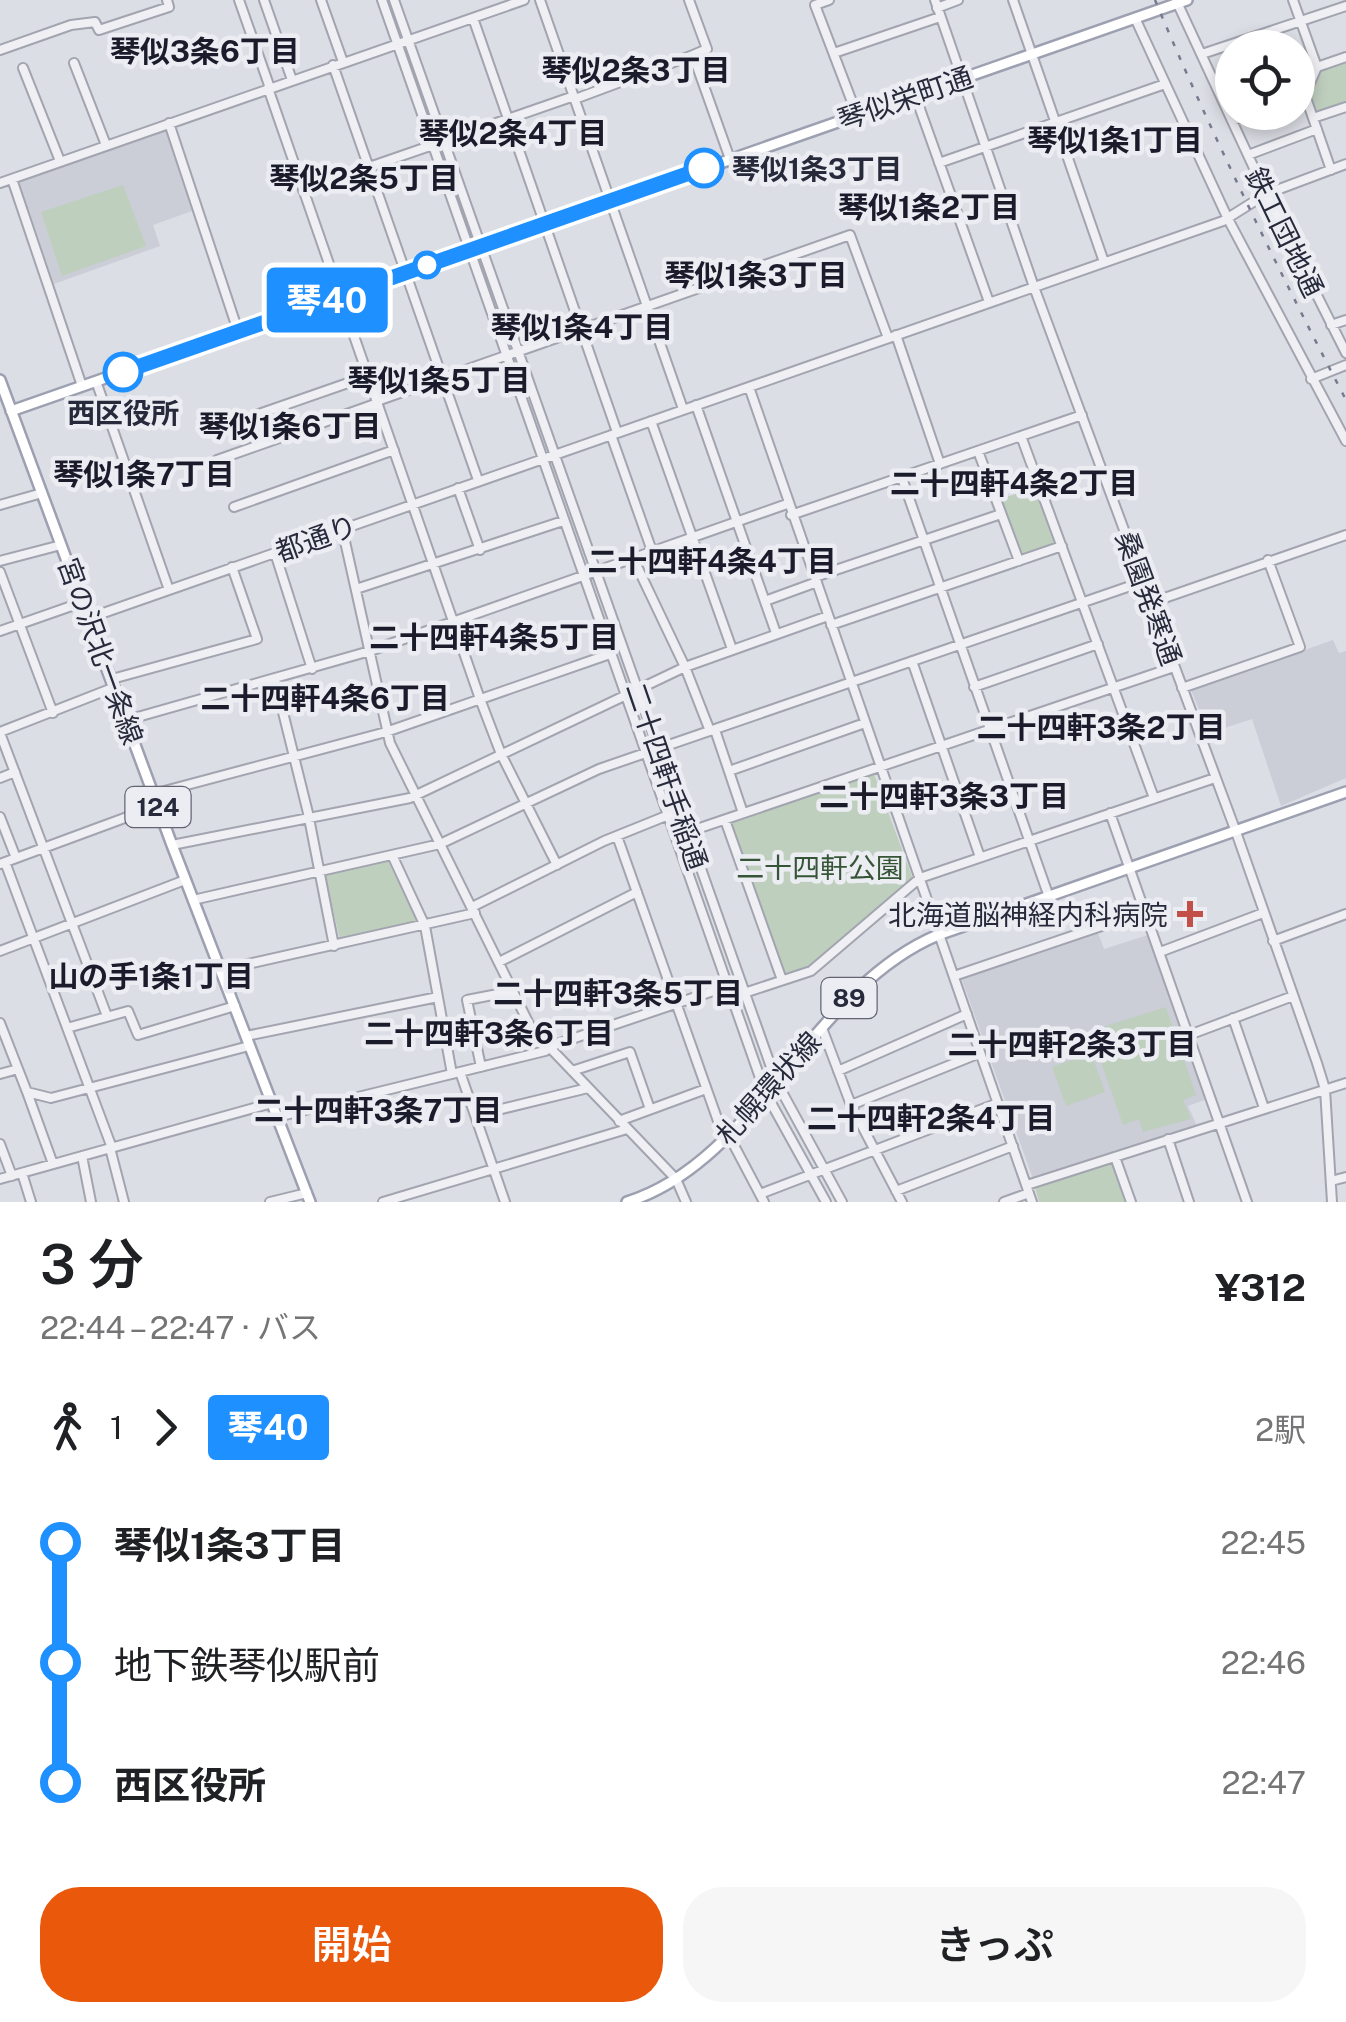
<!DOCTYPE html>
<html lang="ja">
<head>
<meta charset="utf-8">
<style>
	:root { --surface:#fff; --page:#f6f6f6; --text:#202124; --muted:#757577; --accent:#ea580c }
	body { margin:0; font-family:"Public Sans","Noto Sans JP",sans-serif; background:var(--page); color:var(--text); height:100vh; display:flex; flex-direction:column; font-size:38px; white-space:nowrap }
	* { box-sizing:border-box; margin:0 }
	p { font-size:32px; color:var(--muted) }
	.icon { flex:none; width:55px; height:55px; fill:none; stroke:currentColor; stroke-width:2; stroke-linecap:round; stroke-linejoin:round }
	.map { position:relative; height:1202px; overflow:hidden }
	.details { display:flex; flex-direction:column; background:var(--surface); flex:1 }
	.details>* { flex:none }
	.badge { padding:0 20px; border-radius:8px; font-size:35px; line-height:65px }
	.fabs { position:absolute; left:1215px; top:30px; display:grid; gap:20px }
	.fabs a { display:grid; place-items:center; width:100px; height:100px; border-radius:50%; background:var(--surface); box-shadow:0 5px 15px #0003; font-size:50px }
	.map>.badge { position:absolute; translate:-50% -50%; box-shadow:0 0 0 5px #fff }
	.legs { display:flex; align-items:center; gap:15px; height:110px; padding:0 40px; font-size:32px }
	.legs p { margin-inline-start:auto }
	.overview { display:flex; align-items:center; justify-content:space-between; height:170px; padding:0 40px }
	h1 { font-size:55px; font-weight:600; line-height:75px }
	.button { display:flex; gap:20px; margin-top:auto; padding:20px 40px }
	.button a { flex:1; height:115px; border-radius:40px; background:var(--accent); color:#fff; font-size:40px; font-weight:600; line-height:115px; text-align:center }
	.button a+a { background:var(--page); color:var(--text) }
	ul { padding:0 40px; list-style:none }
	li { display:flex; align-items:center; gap:35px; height:120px; font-size:38px }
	li i { display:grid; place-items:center; width:15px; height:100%; margin:0 12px; background:currentColor }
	li i::after { content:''; width:25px; height:25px; margin:-12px; border:8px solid; border-radius:50%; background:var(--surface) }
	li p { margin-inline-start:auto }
	li:first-child i { background:linear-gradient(#0000 50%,currentColor 0) }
	li:last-child i { background:linear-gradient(currentColor 50%,#0000 0) }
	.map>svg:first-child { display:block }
	.built { fill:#cbcdd7 }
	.green { fill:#bfcfbe }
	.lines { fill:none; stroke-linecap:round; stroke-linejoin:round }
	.minor-casing { stroke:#a2a4af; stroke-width:12 }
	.major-casing { stroke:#9da0b0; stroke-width:14 }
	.minor { stroke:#efeff4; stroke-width:8 }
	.major { stroke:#fff; stroke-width:9 }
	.rail { stroke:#777b8e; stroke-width:2.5; stroke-dasharray:5 10; stroke-linecap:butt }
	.line-1-casing { stroke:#fff; stroke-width:22 }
	.line-1 { stroke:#1e90ff; stroke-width:15 }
	.stop-1-dot { fill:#fff; stroke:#1e90ff; stroke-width:5 }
	.poi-dot { fill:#c35048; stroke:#ebedf3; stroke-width:4 }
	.labels { text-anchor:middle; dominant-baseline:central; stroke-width:9; stroke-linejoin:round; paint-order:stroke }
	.shield { fill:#ebedf3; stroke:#626472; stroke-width:2.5 }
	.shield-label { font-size:25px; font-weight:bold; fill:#272a3b }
	.street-label { font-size:28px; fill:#272a3b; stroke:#ebedf3 }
	.stop-label { font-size:28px; font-weight:bold; fill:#272a3b; stroke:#ebedf3; text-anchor:start }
	.park-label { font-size:28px; fill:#365536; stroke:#ebedf3 }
	.poi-label { font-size:28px; fill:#272a3b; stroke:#ebedf3; text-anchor:end }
	.neighbourhood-label { font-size:30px; font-weight:bold; fill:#1a1c2b; stroke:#ebedf3 }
</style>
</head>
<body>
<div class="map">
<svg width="1346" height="1202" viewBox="0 0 1346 1202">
	<rect width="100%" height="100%" fill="#dcdee5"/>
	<path class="built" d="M 165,130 L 192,211 L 153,225 L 160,246 L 54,284 L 19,181 Z
		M 1333,640 L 1339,653 L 1346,651 L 1346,778 L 1281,806 L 1252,719 L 1209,733 L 1191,690 Z
		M 1098,933 L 1104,949 L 1148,935 L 1207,1099 L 1188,1106 L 1197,1126 L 1033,1179 L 961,977 Z"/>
	<path class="green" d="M 1346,62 L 1346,103 L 1315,112 L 1309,96 L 1320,70 Z
		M 123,185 L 146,246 L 62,276 L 41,212 Z
		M 1034,488 L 1054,543 L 1020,555 L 1000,499 Z
		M 874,774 L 913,879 L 808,967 L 784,974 L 731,823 Z
		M 388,861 L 417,921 L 415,924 L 340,940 L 325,875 Z
		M 1166,1007 L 1196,1095 L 1183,1100 L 1191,1119 L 1143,1132 L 1139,1119 L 1123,1125 L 1090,1031 Z
		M 1091,1053 L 1105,1092 L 1066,1106 L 1052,1067 Z
		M 1112,1162 L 1126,1202 L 1039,1202 L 1035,1187 Z"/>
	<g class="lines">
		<g class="minor-casing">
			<path id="minor" d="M 239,0 L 270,88
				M 264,0 L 292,80
				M 321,0 L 343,62
				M 382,0 L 765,1092 L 826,1202
				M 394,0 L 776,1081 L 842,1202
				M 540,0 L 683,409
				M 689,0 L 707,49 L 693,55
				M 829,0 L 815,5 L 857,115
				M 935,0 L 1034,287 L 1236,832 L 1317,1063 L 1325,1089 L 1332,1202
				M 1013,0 L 1104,262
				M 1176,0 L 1266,194 L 1346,353
				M 1293,0 L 1317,67
				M 937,8 L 958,0
				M 473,18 L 617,432
				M 1135,18 L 1228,219 L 1346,441
				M 0,50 L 71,25 L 95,22 L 99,30 L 169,7 L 167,0
				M 834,53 L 940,17
				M 1202,54 L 1346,6
				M 74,63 L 106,145
				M 333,65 L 478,480
				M 23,68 L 60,161
				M 268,88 L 480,699 L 501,754 L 557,865
				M 915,95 L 989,302
				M 1305,95 L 1331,170
				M 1298,97 L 1305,95 L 1317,67 L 1346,57
				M 575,99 L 693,55 L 730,159
				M 1313,118 L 1346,107
				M 1232,121 L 1256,112
				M 169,123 L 238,331
				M 1248,155 L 1317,129
				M 939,163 L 1165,84
				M 12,179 L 82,386
				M 0,183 L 524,0
				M 303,190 L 574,96
				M 1331,325 L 1346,320
				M 896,335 L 940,464
				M 1311,379 L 1346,365
				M 96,381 L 169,590
				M 749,387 L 1032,1202
				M 377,401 L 850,235 L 888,338
				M 696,405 L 776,633
				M 651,421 L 732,649
				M 207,432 L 368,376
				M 611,435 L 652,551
				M 1021,436 L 1154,798
				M 978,451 L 1019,561
				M 217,460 L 378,403
				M 902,478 L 1049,897
				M 458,488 L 480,550
				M 0,505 L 42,493
				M 234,507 L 394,450
				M 791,515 L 1082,415
				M 342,528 L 390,743 L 531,1028 L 676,1179 L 686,1202
				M 275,553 L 312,669
				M 633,558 L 685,667 L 710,731
				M 0,561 L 61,545
				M 0,572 L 53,713
				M 815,577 L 1001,514
				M 356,589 L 563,521
				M 765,601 L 817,582
				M 1150,603 L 1346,535
				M 89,618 L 1223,221 L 1266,194 L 1346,164
				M 831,625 L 1062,546
				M 0,631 L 83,602
				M 912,661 L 980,857
				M 112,679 L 257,639 L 232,567
				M 275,680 L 308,813 L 334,946
				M 974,687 L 1098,644
				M 1182,688 L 1300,647 L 1268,560
				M 127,720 L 370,651 L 787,504
				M 715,730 L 743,813
				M 0,732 L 115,687
				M 0,733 L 107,1016
				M 729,771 L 865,723
				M 0,778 L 15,772
				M 153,794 L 386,732 L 610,654
				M 1110,813 L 1247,1202
				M 0,817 L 16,858
				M 725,820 L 782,980
				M 685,833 L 1174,667
				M 617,836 L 724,1138
				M 172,845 L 410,798 L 685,667 L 828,616
				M 392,855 L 425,926 L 452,1074
				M 5,862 L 112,1148
				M 0,864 L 157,806
				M 193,900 L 440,844 L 599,769 L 1142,582
				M 472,907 L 604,841 L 671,814
				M 1273,941 L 1346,914
				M 0,951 L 185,880
				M 1160,952 L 1263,913
				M 499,962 L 637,892
				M 221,970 L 475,913
				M 954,976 L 1146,911
				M 741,994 L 811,971 L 920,878 L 1215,778
				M 1233,1018 L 1264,1108
				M 0,1023 L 27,1092 L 51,1098 L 249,1046
				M 67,1028 L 128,1011 L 138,1035 L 235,1006
				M 822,1028 L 851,1105 L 902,1202
				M 1189,1035 L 1293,996
				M 246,1036 L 438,997
				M 481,1067 L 467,1000 L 513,991
				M 572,1071 L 630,1052 L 650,1109
				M 838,1071 L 967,1014
				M 460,1072 L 505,1202
				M 0,1074 L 18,1069
				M 27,1092 L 53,1164
				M 851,1105 L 980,1053
				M 477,1115 L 588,1088
				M 277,1117 L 545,1051 L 557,1044 L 728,986
				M 619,1121 L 706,1089
				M 728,1134 L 764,1202
				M 1168,1139 L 1189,1202
				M 0,1144 L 12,1176
				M 110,1148 L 124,1202
				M 82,1156 L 91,1202
				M 1115,1157 L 1131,1202
				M 22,1173 L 31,1202
				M 0,1179 L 272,1103
				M 1331,1181 L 1346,1177
				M 1027,1185 L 1346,1083
				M 896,1191 L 1013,1146
				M 760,1194 L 998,1103
				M 270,1202 L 307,1193
				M 383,1202 L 627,1129
				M 1004,1202 L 1029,1193"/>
		</g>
		<g class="major-casing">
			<path id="major" d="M 0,380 L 172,845 L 310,1202
				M 11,411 L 1187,0
				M 627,1202 C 756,1162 811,988 938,935 L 1346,792"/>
		</g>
		<use href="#minor" class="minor"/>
		<use href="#major" class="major"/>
		<path class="rail" d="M 1155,0 C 1212,136 1278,269 1346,400"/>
	</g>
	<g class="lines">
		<g class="line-1-casing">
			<path id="line-1" d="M 123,372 L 704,168"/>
		</g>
		<use href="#line-1" class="line-1"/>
	</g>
	<g class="stop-1-dot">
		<circle cx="704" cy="168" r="18"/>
		<circle cx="427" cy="265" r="12"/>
		<circle cx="123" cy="372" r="18"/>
	</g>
	<path class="poi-dot" d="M1185 899h10v10h10v10h-10v10h-10v-10h-10v-10h10z"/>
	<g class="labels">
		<g class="shield">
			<rect x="125.5" y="787" width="65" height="40" rx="8"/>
			<rect x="821.5" y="978" width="55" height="40" rx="8"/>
		</g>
		<g class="shield-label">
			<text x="158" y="807">124</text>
			<text x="849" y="998">89</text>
		</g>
		<g class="street-label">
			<text transform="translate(905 98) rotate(-19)">琴似栄町通</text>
			<text transform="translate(1285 232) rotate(64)">鉄工団地通</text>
			<text transform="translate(316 538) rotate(-20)">都通り</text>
			<text transform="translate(1149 598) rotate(70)">桑園発寒通</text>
			<text transform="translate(101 651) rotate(70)">宮の沢北一条線</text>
			<text transform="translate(667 776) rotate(71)">二十四軒手稲通</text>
			<text transform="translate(768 1088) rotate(-48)">札幌環状線</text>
		</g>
		<g class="stop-label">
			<text x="732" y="168">琴似1条3丁目</text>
			<text x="123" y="412" text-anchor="middle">西区役所</text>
		</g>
		<g class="park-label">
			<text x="820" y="867">二十四軒公園</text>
		</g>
		<g class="poi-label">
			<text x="1168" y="914">北海道脳神経内科病院</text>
		</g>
		<g class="neighbourhood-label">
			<text x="205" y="51">琴似3条6丁目</text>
			<text x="636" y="70">琴似2条3丁目</text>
			<text x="513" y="133">琴似2条4丁目</text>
			<text x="1115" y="140">琴似1条1丁目</text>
			<text x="364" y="178">琴似2条5丁目</text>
			<text x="929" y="207">琴似1条2丁目</text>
			<text x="756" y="275">琴似1条3丁目</text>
			<text x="582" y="327">琴似1条4丁目</text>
			<text x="439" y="380">琴似1条5丁目</text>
			<text x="290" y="426">琴似1条6丁目</text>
			<text x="144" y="474">琴似1条7丁目</text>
			<text x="1014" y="483">二十四軒4条2丁目</text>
			<text x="712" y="561">二十四軒4条4丁目</text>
			<text x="494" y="637">二十四軒4条5丁目</text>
			<text x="325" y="698">二十四軒4条6丁目</text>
			<text x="1101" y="727">二十四軒3条2丁目</text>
			<text x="944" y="796">二十四軒3条3丁目</text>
			<text x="151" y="976">山の手1条1丁目</text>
			<text x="618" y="993">二十四軒3条5丁目</text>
			<text x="489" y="1033">二十四軒3条6丁目</text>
			<text x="1072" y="1044">二十四軒2条3丁目</text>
			<text x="378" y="1110">二十四軒3条7丁目</text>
			<text x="931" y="1118">二十四軒2条4丁目</text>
		</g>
	</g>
</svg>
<div class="fabs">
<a><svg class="icon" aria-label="locate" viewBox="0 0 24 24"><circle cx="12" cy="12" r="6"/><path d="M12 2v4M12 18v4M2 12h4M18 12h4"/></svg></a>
</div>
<b class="badge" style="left:327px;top:300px;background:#1e90ff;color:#fff">琴40</b>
</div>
<section class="details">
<div class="overview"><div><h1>3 分</h1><p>22:44 – 22:47 · バス</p></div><b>¥312</b></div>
<div class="legs"><svg class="icon" aria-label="walk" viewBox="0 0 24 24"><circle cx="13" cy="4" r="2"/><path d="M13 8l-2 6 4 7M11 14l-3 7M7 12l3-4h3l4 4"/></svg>1<svg class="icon" aria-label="forward" viewBox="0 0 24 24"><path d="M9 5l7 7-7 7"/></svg><b class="badge" style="background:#1e90ff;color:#fff">琴40</b><p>2駅</p></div>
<ul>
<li><i style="color:#1e90ff"></i><b>琴似1条3丁目</b><p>22:45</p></li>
<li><i style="color:#1e90ff"></i><span>地下鉄琴似駅前</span><p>22:46</p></li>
<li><i style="color:#1e90ff"></i><b>西区役所</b><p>22:47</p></li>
</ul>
<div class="button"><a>開始</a><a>きっぷ</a></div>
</section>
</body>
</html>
